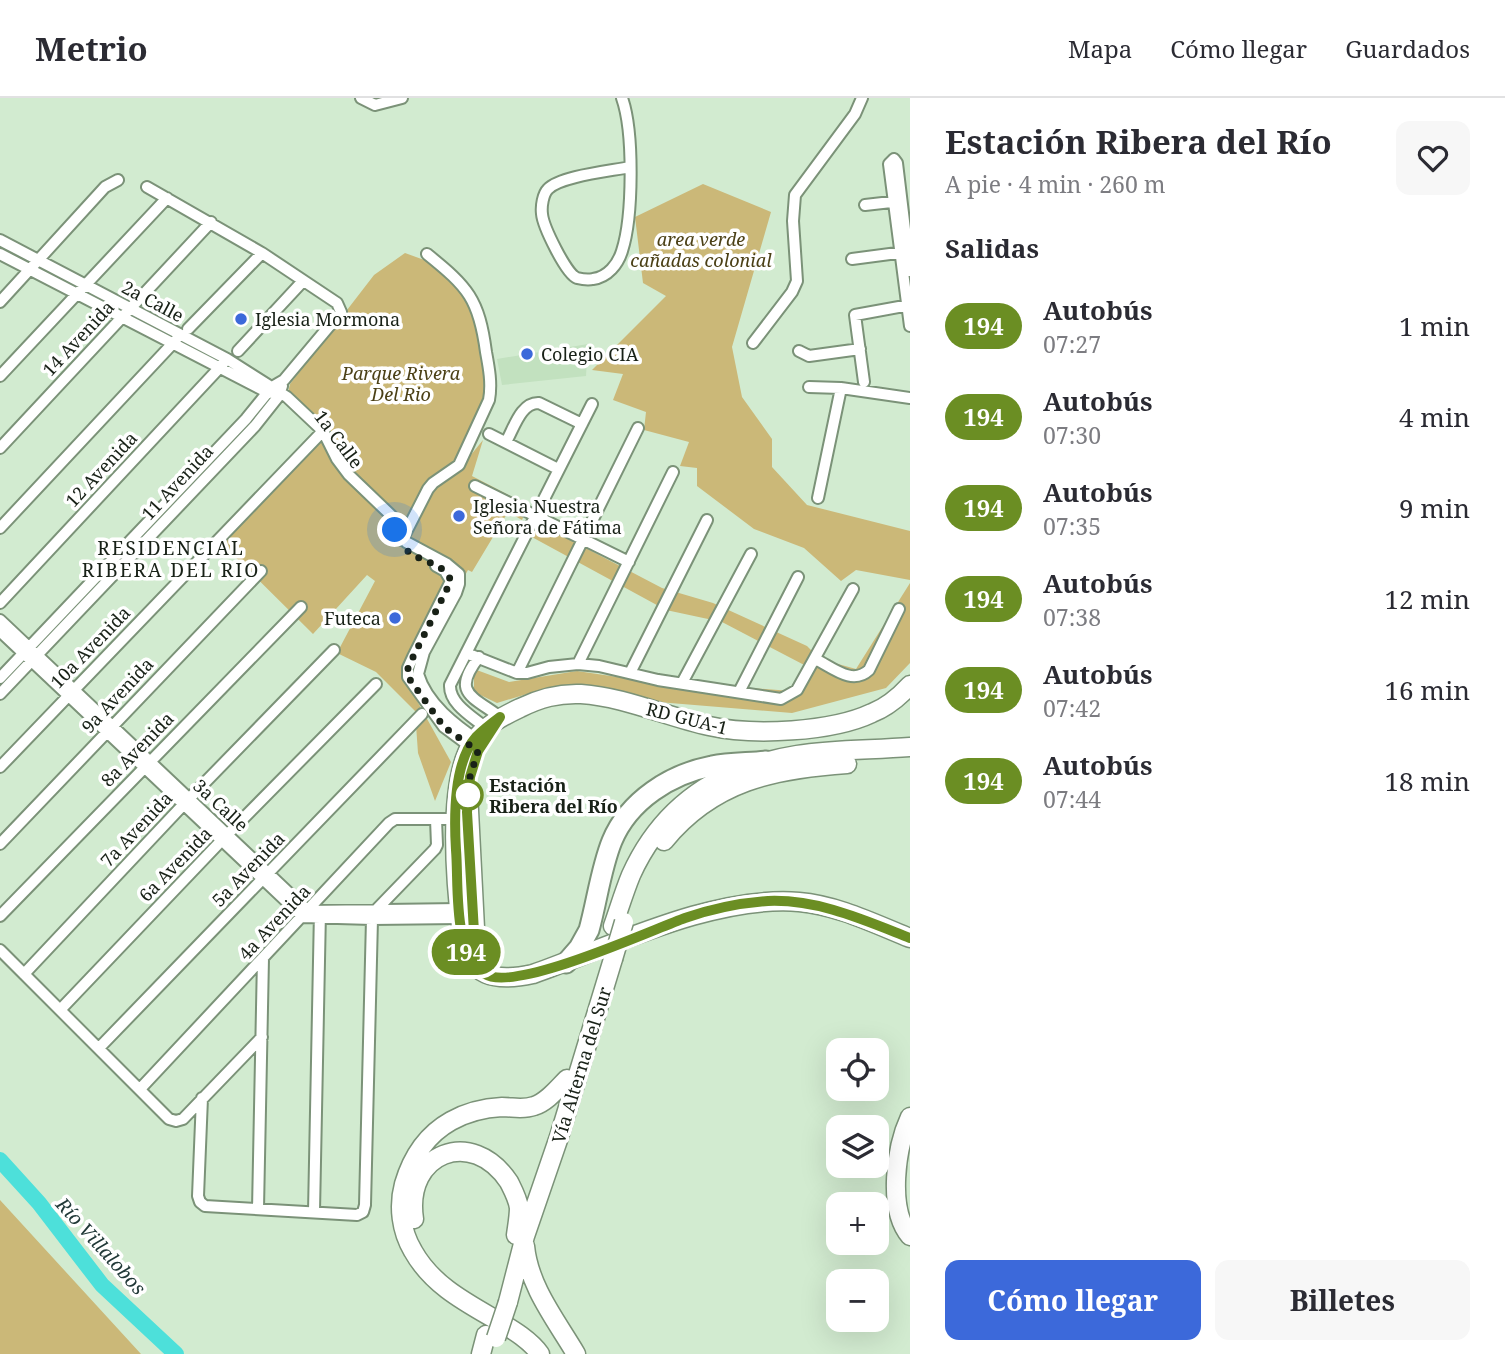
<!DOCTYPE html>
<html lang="es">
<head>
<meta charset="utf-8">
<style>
	:root { --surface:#fff; --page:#f7f7f7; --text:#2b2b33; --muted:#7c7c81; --line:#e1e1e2; --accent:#3c69da }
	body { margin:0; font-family:"Noto Serif",serif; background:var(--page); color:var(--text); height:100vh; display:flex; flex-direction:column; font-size:26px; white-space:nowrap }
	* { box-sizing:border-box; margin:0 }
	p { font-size:23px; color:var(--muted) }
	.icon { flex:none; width:38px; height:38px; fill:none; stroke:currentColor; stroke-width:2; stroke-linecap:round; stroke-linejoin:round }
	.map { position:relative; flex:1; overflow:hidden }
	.panel { display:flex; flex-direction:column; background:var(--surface); width:595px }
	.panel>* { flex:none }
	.badge { padding:0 14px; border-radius:23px; font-size:24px; line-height:46px }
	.controls { position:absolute; left:826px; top:940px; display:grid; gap:14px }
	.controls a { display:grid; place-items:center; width:63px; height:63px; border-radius:14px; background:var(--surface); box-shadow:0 7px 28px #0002; font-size:35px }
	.you { position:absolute; width:35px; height:35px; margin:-18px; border:5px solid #fff; border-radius:50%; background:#1a73e8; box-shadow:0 0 0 10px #1a73e833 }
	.map>.badge { position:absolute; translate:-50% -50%; box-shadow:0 0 0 4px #fff }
	h2 { padding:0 35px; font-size:26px; line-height:63px }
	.round { display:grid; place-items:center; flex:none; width:74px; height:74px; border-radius:14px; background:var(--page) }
	.headline { display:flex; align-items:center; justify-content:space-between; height:119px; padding:0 35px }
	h1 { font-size:33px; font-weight:700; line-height:52px }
	.primary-button { display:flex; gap:14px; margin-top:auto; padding:14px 35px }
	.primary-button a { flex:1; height:80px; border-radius:14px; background:var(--accent); color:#fff; font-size:28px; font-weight:700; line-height:80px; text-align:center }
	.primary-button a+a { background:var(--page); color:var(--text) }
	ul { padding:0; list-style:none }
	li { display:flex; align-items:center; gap:21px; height:91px; padding:0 35px }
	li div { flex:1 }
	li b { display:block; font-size:26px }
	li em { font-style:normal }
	li .badge { min-width:77px; font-weight:700; text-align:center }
	header { display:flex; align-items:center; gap:42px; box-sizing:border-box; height:98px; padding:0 35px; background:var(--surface); border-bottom:2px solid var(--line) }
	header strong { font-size:33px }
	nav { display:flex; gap:38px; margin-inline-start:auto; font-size:24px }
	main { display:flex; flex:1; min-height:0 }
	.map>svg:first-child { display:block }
	.built { fill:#c2e1bf }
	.green { fill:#cbb878 }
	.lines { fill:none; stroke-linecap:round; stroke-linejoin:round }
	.river { stroke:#4de0da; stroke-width:16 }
	.minor-casing { stroke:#7b9278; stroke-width:14 }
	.primary-casing { stroke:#7b9278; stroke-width:21 }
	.trunk-casing { stroke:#7b9278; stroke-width:21 }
	.motorway-casing { stroke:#7b9278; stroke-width:23 }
	.minor { stroke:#fff; stroke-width:10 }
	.primary { stroke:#fff; stroke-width:18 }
	.trunk { stroke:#fff; stroke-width:18 }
	.motorway { stroke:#fff; stroke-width:19 }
	.trunk-bridge-casing { stroke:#7b9278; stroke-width:21; stroke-linecap:butt }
	.trunk-bridge { stroke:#fff; stroke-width:18 }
	.line-casing { stroke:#fff; stroke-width:16 }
	.line { stroke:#6b8e23; stroke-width:10 }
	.walk { stroke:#182117; stroke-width:7; stroke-dasharray:0 12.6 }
	.poi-dot { fill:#3c69da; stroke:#fff; stroke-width:2.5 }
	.stop-dot { fill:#fff; stroke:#6b8e23; stroke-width:3.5 }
	.labels { text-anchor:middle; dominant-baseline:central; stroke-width:7; stroke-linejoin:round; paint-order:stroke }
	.park-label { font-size:18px; font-style:italic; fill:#4b4016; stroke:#fff }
	.street-label { font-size:18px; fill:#182117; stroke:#fff }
	.poi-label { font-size:18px; fill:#182117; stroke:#fff; text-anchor:start }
	.stop-label { font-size:18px; font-weight:bold; fill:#182117; stroke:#fff; text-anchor:start }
	.neighbourhood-label { font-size:19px; letter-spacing:2px; fill:#182117; stroke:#fff }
	.water-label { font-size:19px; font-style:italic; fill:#213938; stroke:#fff }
</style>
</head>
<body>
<header>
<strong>Metrio</strong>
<nav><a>Mapa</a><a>Cómo llegar</a><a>Guardados</a></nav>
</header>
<main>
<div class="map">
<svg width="910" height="1256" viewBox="0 0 910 1256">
	<rect width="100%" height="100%" fill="#d2ebd0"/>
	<path class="built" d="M 588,246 L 586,278 L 502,287 L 497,261 Z"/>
	<path class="green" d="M 703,86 L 771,114 L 732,249 L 742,299 L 772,341 L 772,369 L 807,407 L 910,433 L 910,482 L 856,472 L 841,483 L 804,450 L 754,431 L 697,388 L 697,370 L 680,368 L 689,344 L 644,332 L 646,314 L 613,302 L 623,276 L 592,272 L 666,198 L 643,185 L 635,119 Z
		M 405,155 L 427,163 L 469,195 L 483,231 L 487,307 L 449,375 L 466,363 L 483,342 L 472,378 L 528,407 L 522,422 L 508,414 L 472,474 L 468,472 L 406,583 L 451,664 L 435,703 L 418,655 L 415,613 L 376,574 L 337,555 L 375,483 L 367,477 L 313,536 L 217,441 L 325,335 L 287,299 L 290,286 L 374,177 Z
		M 534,423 L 662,490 L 713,505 L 807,548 L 820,561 L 856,571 L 910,485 L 910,565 L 886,590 L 792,615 L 646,603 L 595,592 L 537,593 L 497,605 L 474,594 L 474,571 L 509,584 L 577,573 L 631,581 L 791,593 L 810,570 L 722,524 L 666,512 L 530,438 Z
		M 0,1102 L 141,1256 L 0,1256 Z"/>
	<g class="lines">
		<path class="river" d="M 0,1062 L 39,1105 L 102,1187 L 176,1256"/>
		<g class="minor-casing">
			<path id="minor" d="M 361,0 L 375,7 L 402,0
				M 622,0 C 634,34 633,119 622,153 C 618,166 608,179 593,181 C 589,182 581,181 577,180 C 566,176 543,128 542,116 C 541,108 543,96 548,91 C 560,78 611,73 630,69
				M 865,107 L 900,103
				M 0,142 L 227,261 L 287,299 L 323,333 L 337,361 L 349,377 L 398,424 L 406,444 L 447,466 L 459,476 L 459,486 L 456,495 L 424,554 L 418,576 C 427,606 455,627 480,644
				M 0,156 L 269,295
				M 852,161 L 905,154
				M 910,173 L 897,65 L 894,61 L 889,66 L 910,228
				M 0,204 L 105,89 L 118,82
				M 188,231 L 262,155
				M 753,245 L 792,194 L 797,183 L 793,123 L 795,97 L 855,16 L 862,0
				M 238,253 L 303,183
				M 799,253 L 809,258 L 860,251
				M 0,278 L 167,100
				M 864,284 L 855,217 L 910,207
				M 809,289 L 841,290 L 910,300
				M 489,336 L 558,371
				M 506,344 C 514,330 521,304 539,305 L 582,326
				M 0,350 L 211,124
				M 475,388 L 629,464
				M 818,400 L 841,290
				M 0,430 L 176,242
				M 402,442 L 428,391 L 433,385 L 459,367 L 489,302 C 492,286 489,270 486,254 C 479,201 468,189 427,156
				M 436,468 L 445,473 L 451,483
				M 451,483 L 413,559 L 408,570 L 408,579 L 444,629 L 475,652
				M 0,505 L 223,266
				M 0,522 L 308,813 L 460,811
				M 0,533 L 303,819 L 372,821 L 460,820
				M 466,555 L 517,575 L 527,575 L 549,569 L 578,566 L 599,568 L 658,582 L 781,601 L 797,592 L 853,491
				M 479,559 C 451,595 472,598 500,619
				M 815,561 C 832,569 852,588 869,572 L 899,511
				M 578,566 L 673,374
				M 517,575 L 638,330
				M 630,575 L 707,422
				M 0,580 L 246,321 L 272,289 L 284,282 L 341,214 L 337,205 L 262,155 L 147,89
				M 682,585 L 751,456
				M 739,594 L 798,479
				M 0,596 L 255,328 L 278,299 L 282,288
				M 486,630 C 473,619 449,606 450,587 L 592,306
				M 0,669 L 323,333
				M 0,746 L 261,473
				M 0,818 L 301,509
				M 0,852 L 169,1021 L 176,1023 L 183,1021 L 262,939
				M 24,876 L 184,706 L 334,552
				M 60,912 L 222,742 L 376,586
				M 99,950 L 422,616
				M 140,991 L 389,725 L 395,721 L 451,721
				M 202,1000 L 198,1098 L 200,1104 L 205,1108 L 357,1117 L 363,1114 L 365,1107 L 372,821 L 376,812 L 435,751 L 437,747 L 436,721
				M 258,1111 L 263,860
				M 314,1114 L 320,813"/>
		</g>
		<g class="primary-casing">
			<path id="primary" d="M 910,587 C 899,599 887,609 872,615 C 832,634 753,638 709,628 C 667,619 625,599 581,596 C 558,595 540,600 520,610 C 503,618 484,628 473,644 C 446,683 456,790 462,837 C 468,880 496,884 533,876 C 612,848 714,797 799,804 C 837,807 875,826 910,840
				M 468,693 L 476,850
				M 910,1019 C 896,1049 887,1111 910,1138"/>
		</g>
		<g class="trunk-casing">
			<path id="trunk" d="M 664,743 C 713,683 774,671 847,666
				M 613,828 C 619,811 624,794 631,777 C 663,706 722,669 797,657 C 834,651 873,652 910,649
				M 414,1121 C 404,1055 472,1028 509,1084 C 513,1092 518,1101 519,1110 C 519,1119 517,1129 516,1137
				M 525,1148 C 529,1189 556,1222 576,1256
				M 508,1204 L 525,1138 L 559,1039 L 613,861
				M 481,1256 L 486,1237
				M 540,1256 C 530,1242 513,1232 498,1223 C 465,1204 432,1187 413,1153 C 401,1133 398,1108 404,1086 C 412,1059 426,1037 451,1023 C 467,1014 483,1010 502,1009 C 513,1009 523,1012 534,1008 C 547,1004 557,991 567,981"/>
		</g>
		<g class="motorway-casing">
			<path id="motorway" d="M 566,865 L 579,850 L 589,832 C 597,803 601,770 612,743 C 629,702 671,676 712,668 C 730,664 749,665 766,663"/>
		</g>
		<use href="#minor" class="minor"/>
		<use href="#primary" class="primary"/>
		<use href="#trunk" class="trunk"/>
		<use href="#motorway" class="motorway"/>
		<g class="trunk-bridge-casing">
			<path id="trunk-bridge" d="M 613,861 L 624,824
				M 496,1240 L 508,1204"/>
		</g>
		<use href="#trunk-bridge" class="trunk-bridge"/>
	</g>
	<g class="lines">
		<g class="line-casing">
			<path id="line" d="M 474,834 L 467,714 L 470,679 L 478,653 L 500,619 C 492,625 483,632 476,639 C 453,665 454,719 456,752 C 459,787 452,855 485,876 C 514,895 649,833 685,820 C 711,811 740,805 768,803 C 818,801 864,822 910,840"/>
		</g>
		<use href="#line" class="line"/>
		<path class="walk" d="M 395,432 C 405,469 441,457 451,483 L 413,559 L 408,570 L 408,579 L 444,629 L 478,653 L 470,679 L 468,697"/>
	</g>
	<g class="poi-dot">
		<circle cx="241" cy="221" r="7"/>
		<circle cx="527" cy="256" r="7"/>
		<circle cx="459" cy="418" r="7"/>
		<circle cx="395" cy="520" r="7"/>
	</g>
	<circle class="stop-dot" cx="468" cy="697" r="14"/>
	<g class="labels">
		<g class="park-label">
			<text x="701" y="141">area verde<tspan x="701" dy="21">cañadas colonial</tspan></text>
			<text x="401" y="275">Parque Rivera<tspan x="401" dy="21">Del Rio</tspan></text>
		</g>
		<g class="street-label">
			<text transform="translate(153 203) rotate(28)">2a Calle</text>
			<text transform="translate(78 240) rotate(-47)">14 Avenida</text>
			<text transform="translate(339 341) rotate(53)">1a Calle</text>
			<text transform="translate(101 371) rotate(-47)">12 Avenida</text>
			<text transform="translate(177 384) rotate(-47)">11 Avenida</text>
			<text transform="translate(90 549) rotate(-46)">10a Avenida</text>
			<text transform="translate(117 597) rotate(-47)">9a Avenida</text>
			<text transform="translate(687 620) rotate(14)">RD GUA-1</text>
			<text transform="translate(137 651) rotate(-46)">8a Avenida</text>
			<text transform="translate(221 707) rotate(43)">3a Calle</text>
			<text transform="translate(136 731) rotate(-47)">7a Avenida</text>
			<text transform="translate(175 766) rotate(-46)">6a Avenida</text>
			<text transform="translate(248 771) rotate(-46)">5a Avenida</text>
			<text transform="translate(274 824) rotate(-47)">4a Avenida</text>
			<text transform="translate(581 967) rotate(-73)">Vía Alterna del Sur</text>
		</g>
		<g class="poi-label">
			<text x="255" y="221">Iglesia Mormona</text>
			<text x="541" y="256">Colegio CIA</text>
			<text x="473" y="408">Iglesia Nuestra<tspan x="473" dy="21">Señora de Fátima</tspan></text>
			<text x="381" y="520" text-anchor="end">Futeca</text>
		</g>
		<g class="stop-label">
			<text x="489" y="687">Estación<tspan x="489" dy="21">Ribera del Río</tspan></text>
		</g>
		<g class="neighbourhood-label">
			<text x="171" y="450">RESIDENCIAL<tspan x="171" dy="22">RIBERA DEL RIO</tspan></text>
		</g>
		<g class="water-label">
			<text transform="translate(101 1148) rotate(48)">Río Villalobos</text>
		</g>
	</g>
</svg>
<div class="controls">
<a><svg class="icon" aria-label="locate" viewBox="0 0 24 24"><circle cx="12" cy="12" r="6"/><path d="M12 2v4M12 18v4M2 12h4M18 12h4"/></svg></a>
<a><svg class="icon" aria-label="layers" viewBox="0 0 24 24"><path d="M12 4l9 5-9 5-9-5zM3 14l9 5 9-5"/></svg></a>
<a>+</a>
<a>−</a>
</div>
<div class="you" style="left:395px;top:432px"></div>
<b class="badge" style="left:466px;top:854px;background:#6b8e23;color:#fff">194</b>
</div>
<section class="panel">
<div class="headline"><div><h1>Estación Ribera del Río</h1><p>A pie · 4 min · 260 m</p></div><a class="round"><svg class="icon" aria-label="heart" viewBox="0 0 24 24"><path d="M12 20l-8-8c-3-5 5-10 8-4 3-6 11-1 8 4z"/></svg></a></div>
<h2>Salidas</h2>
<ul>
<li><span class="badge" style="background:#6b8e23;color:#fff">194</span><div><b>Autobús</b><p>07:27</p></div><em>1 min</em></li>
<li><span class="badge" style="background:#6b8e23;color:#fff">194</span><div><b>Autobús</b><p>07:30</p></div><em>4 min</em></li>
<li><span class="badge" style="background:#6b8e23;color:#fff">194</span><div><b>Autobús</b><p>07:35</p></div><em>9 min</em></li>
<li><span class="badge" style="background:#6b8e23;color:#fff">194</span><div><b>Autobús</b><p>07:38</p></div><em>12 min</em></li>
<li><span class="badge" style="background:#6b8e23;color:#fff">194</span><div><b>Autobús</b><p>07:42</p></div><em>16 min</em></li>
<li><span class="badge" style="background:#6b8e23;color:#fff">194</span><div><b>Autobús</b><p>07:44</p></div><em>18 min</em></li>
</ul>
<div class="primary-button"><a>Cómo llegar</a><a>Billetes</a></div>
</section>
</main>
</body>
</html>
